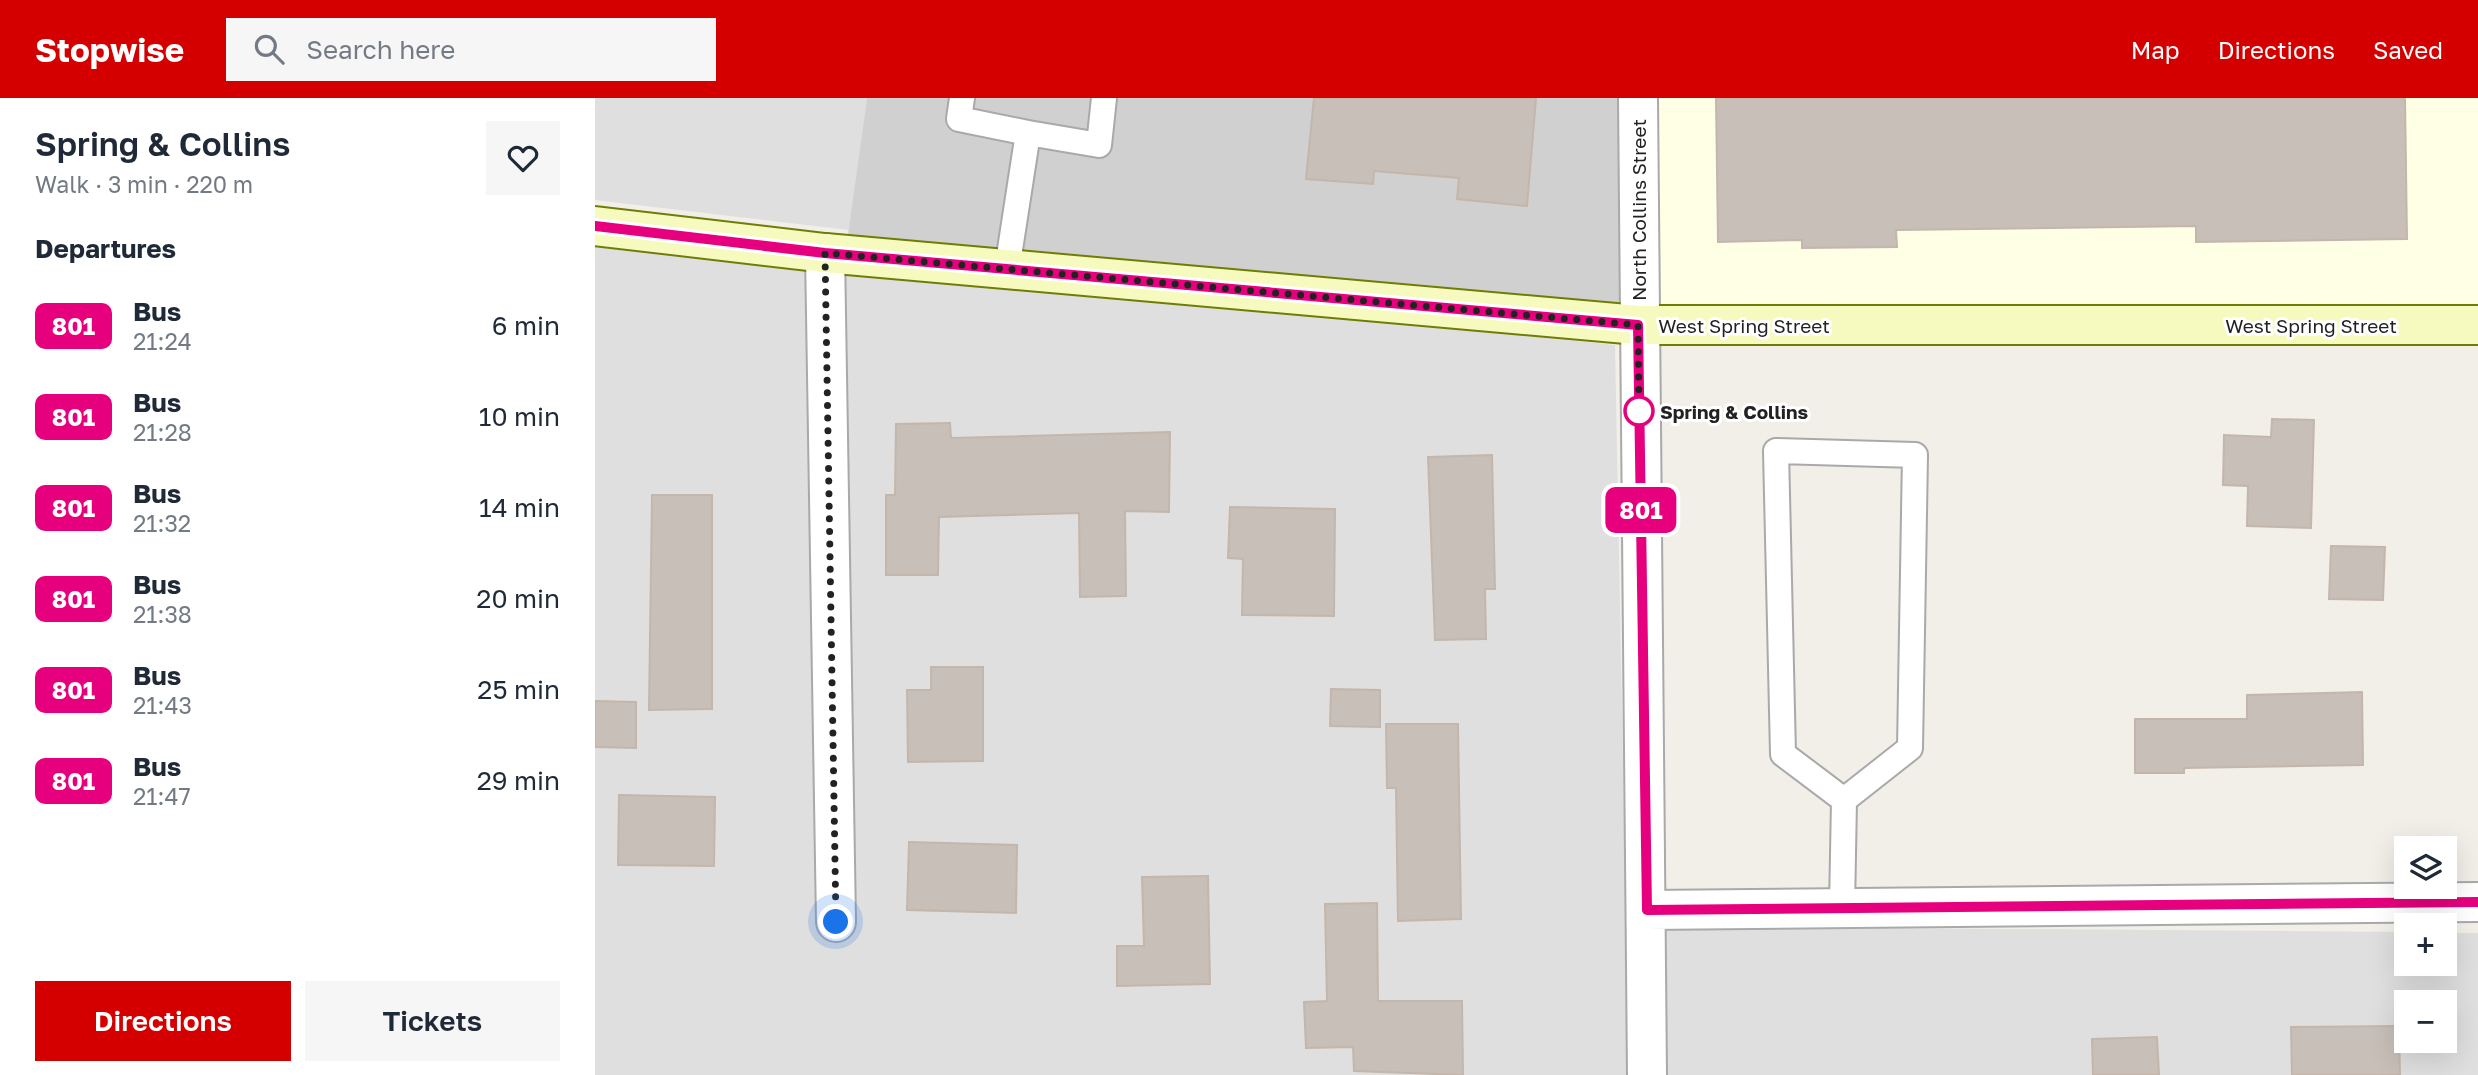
<!DOCTYPE html>
<html lang="en">
<head>
<meta charset="utf-8">
<style>
	:root { --surface:#fff; --page:#f6f6f7; --text:#1f2937; --muted:#747a83; --accent:#d40000 }
	body { margin:0; font-family:"Golos Text",sans-serif; background:var(--page); color:var(--text); height:100vh; display:flex; flex-direction:column; font-size:26px; white-space:nowrap }
	* { box-sizing:border-box; margin:0 }
	p { font-size:23px; color:var(--muted) }
	.icon { flex:none; width:38px; height:38px; fill:none; stroke:currentColor; stroke-width:2; stroke-linecap:round; stroke-linejoin:round }
	.map { position:relative; flex:1; overflow:hidden }
	.panel { display:flex; flex-direction:column; background:var(--surface); width:595px }
	.panel>* { flex:none }
	.badge { padding:0 14px; border-radius:10px; font-size:24px; line-height:46px }
	.buttons { position:absolute; left:1799px; top:738px; display:grid; gap:14px }
	.buttons a { display:grid; place-items:center; width:63px; height:63px; border-radius:0px; background:var(--surface); box-shadow:0 7px 28px #0002; font-size:35px }
	.you { position:absolute; width:35px; height:35px; margin:-18px; border:5px solid #fff; border-radius:50%; background:#1a73e8; box-shadow:0 0 0 10px #1a73e833 }
	.map>.badge { position:absolute; translate:-50% -50%; box-shadow:0 0 0 4px #fff }
	h2 { padding:0 35px; font-size:26px; line-height:63px }
	.round { display:grid; place-items:center; flex:none; width:74px; height:74px; border-radius:0px; background:var(--page) }
	.headline { display:flex; align-items:center; justify-content:space-between; height:119px; padding:0 35px }
	h1 { font-size:33px; font-weight:600; line-height:52px }
	.cta { display:flex; gap:14px; margin-top:auto; padding:14px 35px }
	.cta a { flex:1; height:80px; border-radius:0px; background:var(--accent); color:#fff; font-size:28px; font-weight:600; line-height:80px; text-align:center }
	.cta a+a { background:var(--page); color:var(--text) }
	ul { padding:0; list-style:none }
	li { display:flex; align-items:center; gap:21px; height:91px; padding:0 35px }
	li div { flex:1 }
	li b { display:block; font-size:26px }
	li em { font-style:normal }
	li .badge { min-width:77px; font-weight:700; text-align:center }
	header { display:flex; align-items:center; gap:42px; box-sizing:border-box; height:98px; padding:0 35px; background:var(--accent); color:#fff }
	header strong { font-size:33px }
	nav { display:flex; gap:38px; margin-inline-start:auto; font-size:24px }
	.search { width:490px; height:63px; background:var(--page); display:flex; align-items:center; gap:18px; box-sizing:border-box; padding:0 24px; border-radius:0px; color:var(--muted); font-size:26px }
	main { display:flex; flex:1; min-height:0 }
	.map>svg:first-child { display:block }
	.residential { fill:#e0dfdf; fill-rule:evenodd }
	.education { fill:#ffffe5 }
	.religious { fill:#d0d0d0 }
	.building { fill:#c7bfb8; stroke:#c4b6ab; stroke-width:2 }
	.lines { fill:none; stroke-linecap:round; stroke-linejoin:round }
	.service-casing { stroke:#a9a9a9; stroke-width:28 }
	.minor-casing { stroke:#a9a9a9; stroke-width:42 }
	.secondary-casing { stroke:#707d05; stroke-width:42 }
	.service { stroke:#fff; stroke-width:24 }
	.minor { stroke:#fff; stroke-width:38 }
	.secondary { stroke:#f7fabf; stroke-width:38 }
	.line-casing { stroke:#fff; stroke-width:16 }
	.line { stroke:#e6007e; stroke-width:10 }
	.walk { stroke:#222; stroke-width:7; stroke-dasharray:0 12.6 }
	.stop-dot { fill:#fff; stroke:#e6007e; stroke-width:3.5 }
	.labels { text-anchor:middle; dominant-baseline:central; stroke-width:6; stroke-linejoin:round; paint-order:stroke }
	.street-label { font-size:19px; fill:#222; stroke:#fff }
	.stop-label { font-size:19px; font-weight:bold; fill:#222; stroke:#fff; text-anchor:start }
</style>
</head>
<body>
<header>
<strong>Stopwise</strong>
<div class="search"><svg class="icon" aria-label="search" viewBox="0 0 24 24"><circle cx="10" cy="10" r="6"/><path d="M15 15l6 6"/></svg>Search here</div>
<nav><a>Map</a><a>Directions</a><a>Saved</a></nav>
</header>
<main>
<section class="panel">
<div class="headline"><div><h1>Spring &amp; Collins</h1><p>Walk · 3 min · 220 m</p></div><a class="round"><svg class="icon" aria-label="heart" viewBox="0 0 24 24"><path d="M12 20l-8-8c-3-5 5-10 8-4 3-6 11-1 8 4z"/></svg></a></div>
<h2>Departures</h2>
<ul>
<li><span class="badge" style="background:#e6007e;color:#fff">801</span><div><b>Bus</b><p>21:24</p></div><em>6 min</em></li>
<li><span class="badge" style="background:#e6007e;color:#fff">801</span><div><b>Bus</b><p>21:28</p></div><em>10 min</em></li>
<li><span class="badge" style="background:#e6007e;color:#fff">801</span><div><b>Bus</b><p>21:32</p></div><em>14 min</em></li>
<li><span class="badge" style="background:#e6007e;color:#fff">801</span><div><b>Bus</b><p>21:38</p></div><em>20 min</em></li>
<li><span class="badge" style="background:#e6007e;color:#fff">801</span><div><b>Bus</b><p>21:43</p></div><em>25 min</em></li>
<li><span class="badge" style="background:#e6007e;color:#fff">801</span><div><b>Bus</b><p>21:47</p></div><em>29 min</em></li>
</ul>
<div class="cta"><a>Directions</a><a>Tickets</a></div>
</section>
<div class="map">
<svg width="1883" height="977" viewBox="0 0 1883 977">
	<rect width="100%" height="100%" fill="#f2efe9"/>
	<path class="residential" d="M 0,0 L 272,0 L 254,132 L 0,102 Z
		M 0,139 L 1020,247 L 1031,828 L 1811,834 L 1811,866 L 1850,866 L 1850,835 L 1883,835 L 1883,977 L 0,977 ZM 1811,905 L 1850,905 L 1850,943 L 1811,943 Z"/>
	<path class="education" d="M 1056,0 L 1883,0 L 1883,218 L 1057,215 Z"/>
	<path class="religious" d="M 272,0 L 1030,0 L 1031,211 L 252,144 Z"/>
	<path class="building" d="M 719,0 L 941,0 L 932,108 L 862,101 L 864,80 L 779,73 L 778,86 L 711,81 Z
		M 1121,0 L 1810,0 L 1812,141 L 1601,144 L 1601,128 L 1301,132 L 1302,149 L 1207,150 L 1207,142 L 1123,144 Z
		M 1677,321 L 1719,322 L 1716,430 L 1652,428 L 1653,388 L 1628,387 L 1629,337 L 1676,339 Z
		M 355,325 L 356,340 L 575,334 L 574,414 L 530,413 L 531,498 L 485,499 L 484,415 L 344,419 L 343,477 L 291,477 L 291,397 L 300,397 L 301,326 Z
		M 897,357 L 900,491 L 890,491 L 891,541 L 840,542 L 833,359 Z
		M 57,397 L 117,397 L 117,611 L 54,612 Z
		M 635,409 L 740,411 L 739,518 L 647,517 L 648,461 L 633,460 Z
		M 1736,448 L 1790,449 L 1788,502 L 1734,501 Z
		M 336,569 L 388,569 L 388,663 L 313,664 L 312,592 L 336,592 Z
		M 736,591 L 785,592 L 785,629 L 735,628 Z
		M 1767,594 L 1768,667 L 1589,670 L 1589,675 L 1540,675 L 1540,621 L 1652,621 L 1652,597 Z
		M 0,603 L 41,604 L 41,650 L 0,649 Z
		M 791,626 L 863,626 L 866,821 L 803,823 L 801,690 L 792,690 Z
		M 24,697 L 120,699 L 119,768 L 23,767 Z
		M 314,744 L 422,747 L 421,815 L 312,812 Z
		M 613,778 L 615,886 L 522,888 L 522,848 L 549,848 L 547,779 Z
		M 782,805 L 783,903 L 867,903 L 868,977 L 759,973 L 758,949 L 711,950 L 709,904 L 732,903 L 730,806 Z
		M 1804,928 L 1805,977 L 1697,977 L 1696,929 Z
		M 1562,939 L 1564,977 L 1498,977 L 1497,941 Z"/>
	<g class="lines">
		<g class="service-casing">
			<path id="service" d="M 367,0 L 364,21 L 433,35 L 412,171
				M 433,35 L 504,47 L 509,0
				M 1181,353 L 1320,357 L 1315,650 L 1249,702 L 1188,656 Z
				M 1247,810 L 1249,702"/>
		</g>
		<g class="minor-casing">
			<path id="minor" d="M 1043,0 L 1052,977
				M 230,155 L 241,824
				M 1052,812 L 1883,804"/>
		</g>
		<g class="secondary-casing">
			<path id="secondary" d="M 0,128 L 230,155 L 1043,227 L 1883,227"/>
		</g>
		<use href="#service" class="service"/>
		<use href="#minor" class="minor"/>
		<use href="#secondary" class="secondary"/>
	</g>
	<g class="lines">
		<g class="line-casing">
			<path id="line" d="M 0,128 L 230,155 L 1043,227 L 1052,812 L 1883,804"/>
		</g>
		<use href="#line" class="line"/>
		<path class="walk" d="M 241,824 L 230,155 L 1043,227 L 1044,313"/>
	</g>
	<circle class="stop-dot" cx="1044" cy="313" r="14"/>
	<g class="labels">
		<g class="street-label">
			<text transform="translate(1043 112) rotate(-90)">North Collins Street</text>
			<text x="1149" y="227">West Spring Street</text>
			<text x="1716" y="227">West Spring Street</text>
		</g>
		<g class="stop-label">
			<text x="1065" y="313">Spring &amp; Collins</text>
		</g>
	</g>
</svg>
<div class="buttons">
<a><svg class="icon" aria-label="layers" viewBox="0 0 24 24"><path d="M12 4l9 5-9 5-9-5zM3 14l9 5 9-5"/></svg></a>
<a>+</a>
<a>−</a>
</div>
<div class="you" style="left:241px;top:824px"></div>
<b class="badge" style="left:1046px;top:412px;background:#e6007e;color:#fff">801</b>
</div>
</main>
</body>
</html>
